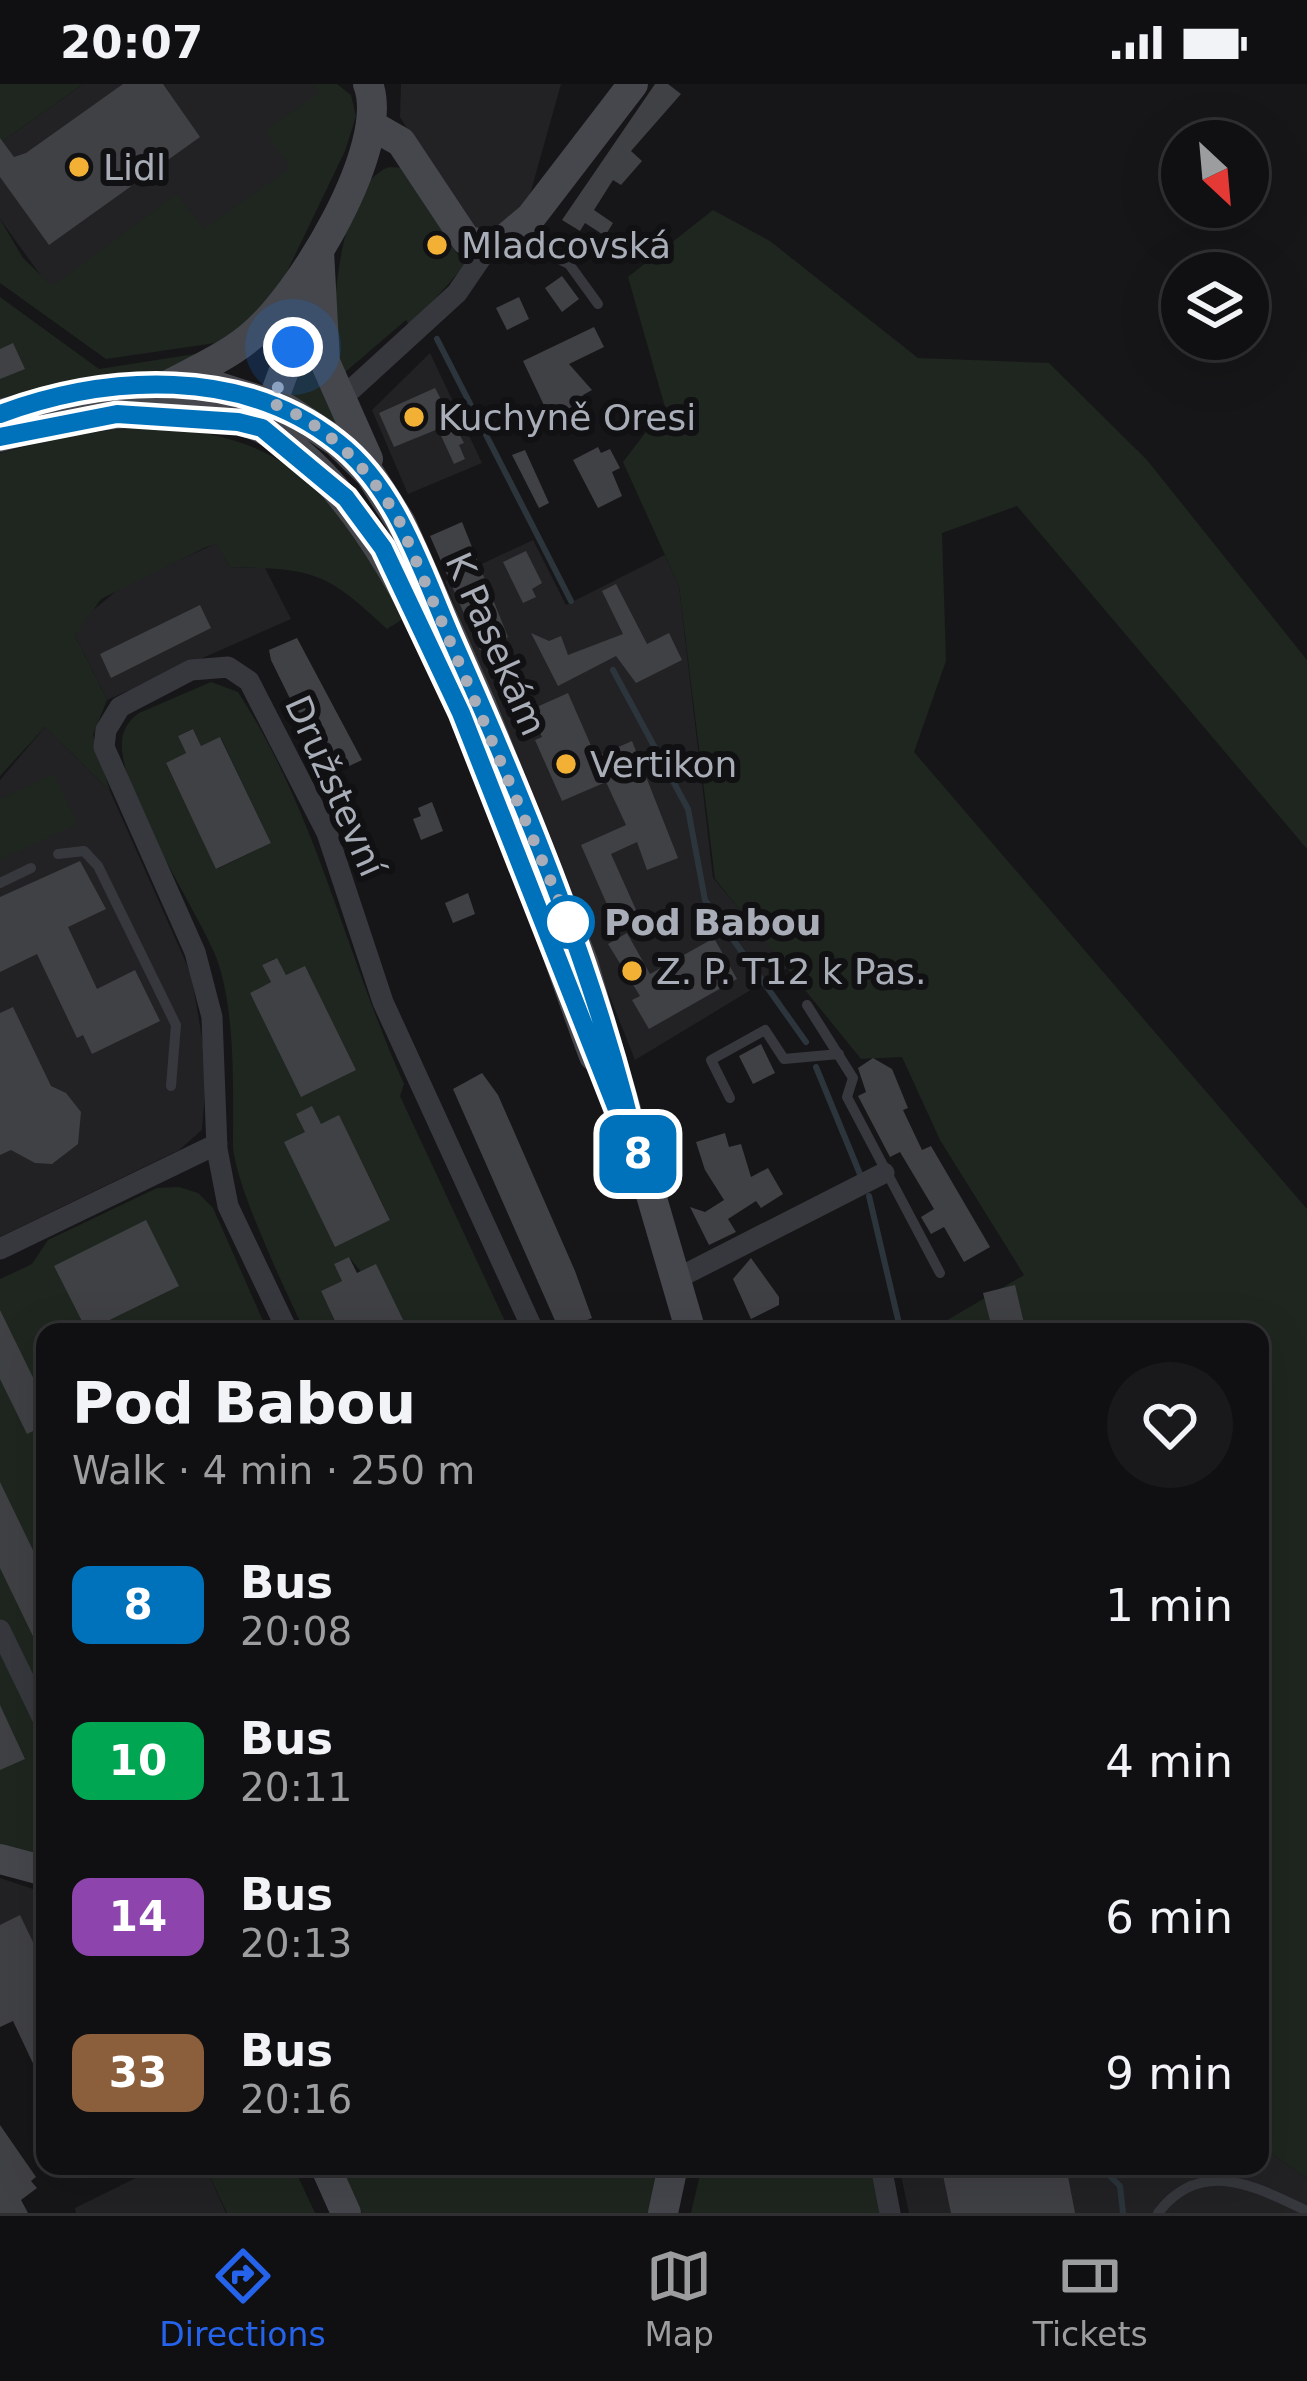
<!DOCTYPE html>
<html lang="en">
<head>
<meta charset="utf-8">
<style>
	:root { --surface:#101012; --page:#19191b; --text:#f1f3f6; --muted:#9c9d9f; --line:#303032; --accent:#2563eb }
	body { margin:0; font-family:"DejaVu Sans",sans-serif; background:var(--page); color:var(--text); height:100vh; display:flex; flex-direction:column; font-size:45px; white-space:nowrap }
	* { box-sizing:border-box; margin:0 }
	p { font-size:39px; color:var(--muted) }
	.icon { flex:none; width:66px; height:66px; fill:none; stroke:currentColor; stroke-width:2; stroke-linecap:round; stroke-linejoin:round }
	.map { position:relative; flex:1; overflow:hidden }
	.sheet { position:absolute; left:36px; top:1239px; width:1233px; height:852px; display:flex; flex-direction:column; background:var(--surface); border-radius:24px; box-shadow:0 12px 48px #0002,0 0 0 3px var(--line) }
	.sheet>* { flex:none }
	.badge { padding:0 24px; border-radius:18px; font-size:42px; line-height:78px }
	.needle { width:78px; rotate:154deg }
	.controls { position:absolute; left:1161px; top:36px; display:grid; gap:24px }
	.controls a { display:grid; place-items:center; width:108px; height:108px; border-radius:50%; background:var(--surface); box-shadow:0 12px 48px #0002,0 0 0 3px var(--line); font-size:60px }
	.you { position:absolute; width:60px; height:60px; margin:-30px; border:9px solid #fff; border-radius:50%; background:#1a73e8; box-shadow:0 0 0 18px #1a73e833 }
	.map>.badge { position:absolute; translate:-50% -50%; box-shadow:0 0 0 6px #fff }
	.round { display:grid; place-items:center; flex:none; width:126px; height:126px; border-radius:63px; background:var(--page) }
	.head { display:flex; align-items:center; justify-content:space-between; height:204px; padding:0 36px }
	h1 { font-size:57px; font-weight:700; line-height:90px }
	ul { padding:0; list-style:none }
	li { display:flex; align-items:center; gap:36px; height:156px; padding:0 36px }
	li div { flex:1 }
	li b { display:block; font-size:45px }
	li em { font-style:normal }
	li .badge { min-width:132px; font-weight:700; text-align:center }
	.status { display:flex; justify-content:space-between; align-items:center; height:84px; padding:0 60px; background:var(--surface); direction:ltr }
	.status svg { height:33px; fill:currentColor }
	.tabs { display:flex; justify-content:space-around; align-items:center; height:168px; border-top:3px solid var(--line); background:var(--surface); font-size:33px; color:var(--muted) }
	.tabs a { display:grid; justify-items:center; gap:6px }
	.tabs .selected { color:var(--accent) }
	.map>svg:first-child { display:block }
	.built { fill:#222225 }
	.green { fill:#1e261f; fill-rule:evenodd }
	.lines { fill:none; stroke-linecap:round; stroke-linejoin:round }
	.stream { stroke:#2c353c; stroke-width:6 }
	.building { fill:#404145 }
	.lane { stroke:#37383d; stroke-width:10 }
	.street { stroke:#37383d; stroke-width:21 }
	.secondary { stroke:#45474d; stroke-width:30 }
	.line-casing { stroke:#fff; stroke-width:27 }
	.line { stroke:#0072bc; stroke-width:18 }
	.walk { stroke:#a8adb8; stroke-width:12; stroke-dasharray:0 21.6 }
	.poi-dot { fill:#f2b134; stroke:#111113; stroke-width:4.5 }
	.stop-dot { fill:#fff; stroke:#0072bc; stroke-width:6 }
	.labels { text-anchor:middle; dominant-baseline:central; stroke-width:12; stroke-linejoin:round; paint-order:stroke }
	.poi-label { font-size:36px; fill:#a8adb8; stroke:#111113; text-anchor:start }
	.street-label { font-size:36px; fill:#a8adb8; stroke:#111113 }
	.stop-label { font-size:36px; font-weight:bold; fill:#a8adb8; stroke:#111113; text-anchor:start }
</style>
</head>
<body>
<div class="status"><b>20:07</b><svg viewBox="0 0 49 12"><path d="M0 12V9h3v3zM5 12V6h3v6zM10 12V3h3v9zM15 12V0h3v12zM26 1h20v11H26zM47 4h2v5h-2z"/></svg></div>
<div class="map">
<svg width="1307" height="2129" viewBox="0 0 1307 2129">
	<rect width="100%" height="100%" fill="#161618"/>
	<path class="built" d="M 83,0 L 334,0 L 307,80 L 202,157 L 54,210 L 0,135 L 0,59 Z
		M 401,0 L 561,0 L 529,114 L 493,150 L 465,140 L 400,33 Z
		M 430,269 L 482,379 L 408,410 L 372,326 Z
		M 533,456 L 566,521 L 665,471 L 679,502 L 713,794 L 789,883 L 635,976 L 445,497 Z
		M 217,459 L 229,483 L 265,484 L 291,535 L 107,616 L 75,552 L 82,535 L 124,501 Z
		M 45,643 L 110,707 L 191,890 L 207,982 L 202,1046 L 179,1066 L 0,1153 L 0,696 Z
		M 0,1794 L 45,1809 L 45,1921 L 0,1943 Z
		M 1260,2061 L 1307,2095 L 1307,2129 L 909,2129 L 899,2082 L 1260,2082 Z
		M 160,2082 L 205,2082 L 226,2129 L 76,2129 L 75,2124 Z"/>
	<path class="green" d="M 0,0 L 83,0 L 0,59 Z
		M 313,0 L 337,0 L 351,11 L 356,32 L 345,67 L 270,223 L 229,257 L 106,275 L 0,199 L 0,135 L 23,174 L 52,202 L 177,110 L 204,145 L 290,84 L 265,47 L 319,9 Z
		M 389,83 L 407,84 C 430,113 435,146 466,180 L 410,243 L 406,236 L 343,290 L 333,280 C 332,233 337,102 389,83 Z
		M 713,126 L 770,157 L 918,274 L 1049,279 L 1147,376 L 1307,576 L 1307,765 L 1017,422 L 942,449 L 946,577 L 914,668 L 1307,1125 L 1307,2095 L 1260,2061 L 1260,1248 L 927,1248 L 1024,1191 L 940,1056 L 902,973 L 861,975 L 715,795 L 679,502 L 623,378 L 665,323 L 628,193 Z
		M 0,213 L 99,285 L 214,267 L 179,288 L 82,294 L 0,315 Z
		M 311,237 L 337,338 L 334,339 L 284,310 Z
		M 149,343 C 303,351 330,416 406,533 L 387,545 C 325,486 312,485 229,483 L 217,460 L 206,463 L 101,515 L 75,552 L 107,616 L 93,651 L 110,707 L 45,643 L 0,692 L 0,369 L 77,349 Z
		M 211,598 L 238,608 C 317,730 345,869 404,1000 L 400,1012 L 510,1248 L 409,1248 L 349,1173 L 334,1180 L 342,1197 L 321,1207 L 340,1248 L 305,1248 C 287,1210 233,1097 233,1060 C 233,1005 236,919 214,868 C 194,822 119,706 122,659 C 122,646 129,636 139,629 ZM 193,645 L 201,662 L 221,654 L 271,759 L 217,785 L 166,680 L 186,669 L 178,652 ZM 276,874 L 286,891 L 305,883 L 302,1013 L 250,909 L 271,898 L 262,881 ZM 339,1032 L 390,1135 L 336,1162 L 285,1058 Z
		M 54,690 L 77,740 L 0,776 L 0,715 Z
		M 179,1103 L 198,1109 L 213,1124 L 268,1248 L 45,1248 L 45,1774 L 0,1762 L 0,1195 L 32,1180 L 48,1156 L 157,1104 Z
		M 205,2082 L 293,2082 L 315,2129 L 227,2129 Z
		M 341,2082 L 659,2082 L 649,2129 L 362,2129 Z
		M 702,2082 L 873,2082 L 881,2129 L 691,2129 Z"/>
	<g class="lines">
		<path class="stream" d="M 437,255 L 571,517
			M 613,586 L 688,725 L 705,816 L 806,958
			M 816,983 L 862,1095
			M 869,1112 L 901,1248
			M 1100,2082 L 1120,2102 L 1123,2129"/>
	</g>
	<path class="building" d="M 123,0 L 163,0 L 200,53 L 49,161 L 0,93 L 0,54 L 14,73 L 26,69 Z
		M 655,0 L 668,0 L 681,10 L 631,67 L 642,77 L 621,101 L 613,96 L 594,126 L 613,139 L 605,152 L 585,139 L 580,147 L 562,136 Z
		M 562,192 L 579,215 L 562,228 L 545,204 Z
		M 519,213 L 529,235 L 507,246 L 496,224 Z
		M 594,243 L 604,263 L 569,280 L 592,306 L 583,311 L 586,316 L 550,334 L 523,277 Z
		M 13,259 L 25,285 L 0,295 L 0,265 Z
		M 435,304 L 464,359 L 459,361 L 465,375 L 454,380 L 438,345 L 394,363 L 379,329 Z
		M 598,363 L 601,369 L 610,365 L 620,384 L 612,388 L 622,412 L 598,424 L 573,376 Z
		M 525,366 L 549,419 L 539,424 L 512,371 Z
		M 462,438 L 508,553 L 480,566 L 430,452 Z
		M 526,467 L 542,499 L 532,505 L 536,513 L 523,519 L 503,478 Z
		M 616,500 L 647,560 L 669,549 L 682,576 L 636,599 L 616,572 L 558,602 L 531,549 L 549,557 L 561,552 L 568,571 L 623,550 L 602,507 Z
		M 200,521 L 211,544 L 111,594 L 100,570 Z
		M 297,554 L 362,676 L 328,692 L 271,576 L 269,566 Z
		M 568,609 L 596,673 L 632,657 L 678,774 L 647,786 L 637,758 L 611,770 L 641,837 L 619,848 L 581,761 L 626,741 L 606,698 L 562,717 L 535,656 L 542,653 L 530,626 Z
		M 193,645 L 201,662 L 220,653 L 271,759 L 216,785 L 166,679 L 186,669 L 178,652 Z
		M 432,718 L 443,747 L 421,756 L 413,735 L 421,732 L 418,724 Z
		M 80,777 L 106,825 L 68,843 L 97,905 L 135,886 L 160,937 L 92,970 L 83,951 L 77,954 L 37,870 L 0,888 L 0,813 Z
		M 468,809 L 475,830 L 453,839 L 445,819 Z
		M 627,849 L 650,890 L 714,854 L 737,895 L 649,945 L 632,916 L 640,912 L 608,860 Z
		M 277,874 L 286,891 L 305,882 L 356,986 L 301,1013 L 250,909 L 271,898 L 262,881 Z
		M 13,923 L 51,1002 L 66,1009 L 81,1028 L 78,1060 L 52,1080 L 35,1079 L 11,1066 L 0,1071 L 0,929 Z
		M 761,960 L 775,989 L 753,1000 L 739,972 Z
		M 873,974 L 892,985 L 908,1024 L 903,1026 L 922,1066 L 931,1062 L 990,1163 L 964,1178 L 944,1143 L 931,1150 L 921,1133 L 934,1125 L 900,1068 L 890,1073 L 858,1012 L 866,1008 L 858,984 Z
		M 482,989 L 498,1011 L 575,1187 L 592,1234 L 585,1237 L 590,1248 L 560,1248 L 453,1005 Z
		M 312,1022 L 321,1040 L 339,1031 L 390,1136 L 335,1163 L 284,1058 L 305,1048 L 296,1030 Z
		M 725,1049 L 729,1063 L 741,1060 L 751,1093 L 768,1084 L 783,1110 L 761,1124 L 756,1117 L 728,1135 L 736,1148 L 709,1161 L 690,1123 L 705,1128 L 724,1116 L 705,1086 L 696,1058 Z
		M 146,1136 L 179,1202 L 87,1247 L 54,1182 Z
		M 349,1173 L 357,1189 L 376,1180 L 409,1248 L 340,1248 L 321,1207 L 342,1197 L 334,1180 Z
		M 751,1174 L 779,1213 L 779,1221 L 751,1235 L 733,1195 Z
		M 1015,1201 L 1026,1248 L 993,1248 L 983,1209 Z
		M 0,1226 L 45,1318 L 45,1341 L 27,1350 L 0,1295 Z
		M 0,1398 L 45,1491 L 45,1577 L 0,1484 Z
		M 0,1621 L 25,1675 L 0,1686 Z
		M 20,1831 L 45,1883 L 45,2005 L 13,1937 L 0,1943 L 0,1841 Z
		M 0,2041 L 36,2093 L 31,2097 L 37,2104 L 21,2116 L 28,2129 L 0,2129 Z
		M 941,2082 L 971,2082 L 973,2090 L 1066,2082 L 1075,2129 L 951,2129 Z"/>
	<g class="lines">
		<path class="lane" d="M 517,153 L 537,156 L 543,168 L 569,180 L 598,220
			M 58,770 L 84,767 L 98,782 L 176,941 L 171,1002
			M 0,799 L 31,784
			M 807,921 L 853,994 L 847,1013 L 940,1189
			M 730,1014 L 711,976 L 765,946 L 784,975 L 839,970
			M 1158,2129 C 1201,2073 1255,2102 1307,2127"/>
		<path class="street" d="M 352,305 L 457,209 L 487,165
			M 0,1165 L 217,1060
			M 676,1195 L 884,1089
			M 288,1248 L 228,1122 L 217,1065 L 212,933 L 195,868 L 104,663 L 106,646 L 120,623 L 191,586 L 228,583 L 249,597 L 327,749 L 383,918 L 534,1248
			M 0,1546 L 45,1639
			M 881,2082 L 890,2129"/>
		<path class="secondary" d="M 373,42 L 401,58 L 466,156 L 494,164 L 531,133 L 633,0
			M 319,167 L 325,278 L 368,375
			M 170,300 C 197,286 227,272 250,253 C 300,213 392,62 368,0
			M 0,330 L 93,309 L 219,303 L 287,325 L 337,358 L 370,390 L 401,439 L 481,620 L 583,878 L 691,1248
			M 258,332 L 272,319 L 313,208
			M 0,353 C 70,332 193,312 261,344 C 416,417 534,814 594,972
			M 0,1775 L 45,1787
			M 325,2082 L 346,2129
			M 663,2129 L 673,2082"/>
	</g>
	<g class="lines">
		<g class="line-casing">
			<path id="line" d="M 0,330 C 108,290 243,283 337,358 C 399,406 423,491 454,560 C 530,731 602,905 642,1089 L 461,629 L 383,464 L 346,414 L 262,344 L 238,338 L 117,330 L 0,353"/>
		</g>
		<use href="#line" class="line"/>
		<path class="walk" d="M 293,263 L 272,319 C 329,342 366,382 398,434 L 568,838"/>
	</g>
	<g class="poi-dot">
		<circle cx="79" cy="83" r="12"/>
		<circle cx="437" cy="161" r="12"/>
		<circle cx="414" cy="333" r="12"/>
		<circle cx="566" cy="680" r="12"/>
		<circle cx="632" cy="887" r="12"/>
	</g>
	<circle class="stop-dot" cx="568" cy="838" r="24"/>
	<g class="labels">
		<g class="poi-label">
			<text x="103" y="83">Lidl</text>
			<text x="461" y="161">Mladcovská</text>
			<text x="438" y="333">Kuchyně Oresi</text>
			<text x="590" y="680">Vertikon</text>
			<text x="656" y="887">Z. P. T12 k Pas.</text>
		</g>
		<g class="street-label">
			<text transform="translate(496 560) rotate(66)">K Pasekám</text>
			<text transform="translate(335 702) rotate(66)">Družstevní</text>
		</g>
		<g class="stop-label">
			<text x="604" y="838">Pod Babou</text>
		</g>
	</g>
</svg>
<div class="controls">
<a><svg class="needle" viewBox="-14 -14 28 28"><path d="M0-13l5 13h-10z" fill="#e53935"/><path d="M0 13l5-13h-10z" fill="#9c9d9f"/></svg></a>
<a><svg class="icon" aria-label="layers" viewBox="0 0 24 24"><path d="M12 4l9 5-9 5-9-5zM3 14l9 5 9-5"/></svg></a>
</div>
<div class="you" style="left:293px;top:263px"></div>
<b class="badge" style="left:638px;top:1070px;background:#0072bc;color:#fff">8</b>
<section class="sheet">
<div class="head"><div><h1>Pod Babou</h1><p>Walk · 4 min · 250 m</p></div><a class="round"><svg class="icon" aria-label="heart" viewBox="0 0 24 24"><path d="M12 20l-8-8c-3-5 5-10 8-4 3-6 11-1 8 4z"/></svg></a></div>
<ul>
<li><span class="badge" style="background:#0072bc;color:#fff">8</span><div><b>Bus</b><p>20:08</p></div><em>1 min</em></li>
<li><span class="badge" style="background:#00a651;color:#fff">10</span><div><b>Bus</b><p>20:11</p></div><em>4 min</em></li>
<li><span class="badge" style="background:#8e44ad;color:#fff">14</span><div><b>Bus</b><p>20:13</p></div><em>6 min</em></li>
<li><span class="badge" style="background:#8b5e3c;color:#fff">33</span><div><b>Bus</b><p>20:16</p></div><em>9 min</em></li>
</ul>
</section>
</div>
<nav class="tabs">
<a class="selected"><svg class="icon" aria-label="directions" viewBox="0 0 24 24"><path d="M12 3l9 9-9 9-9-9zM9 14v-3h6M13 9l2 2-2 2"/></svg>Directions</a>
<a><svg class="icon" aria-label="map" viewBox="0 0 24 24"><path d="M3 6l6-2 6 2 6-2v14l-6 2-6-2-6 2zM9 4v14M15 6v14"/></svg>Map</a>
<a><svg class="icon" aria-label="tickets" viewBox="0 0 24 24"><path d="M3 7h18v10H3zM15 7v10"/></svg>Tickets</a>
</nav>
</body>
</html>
